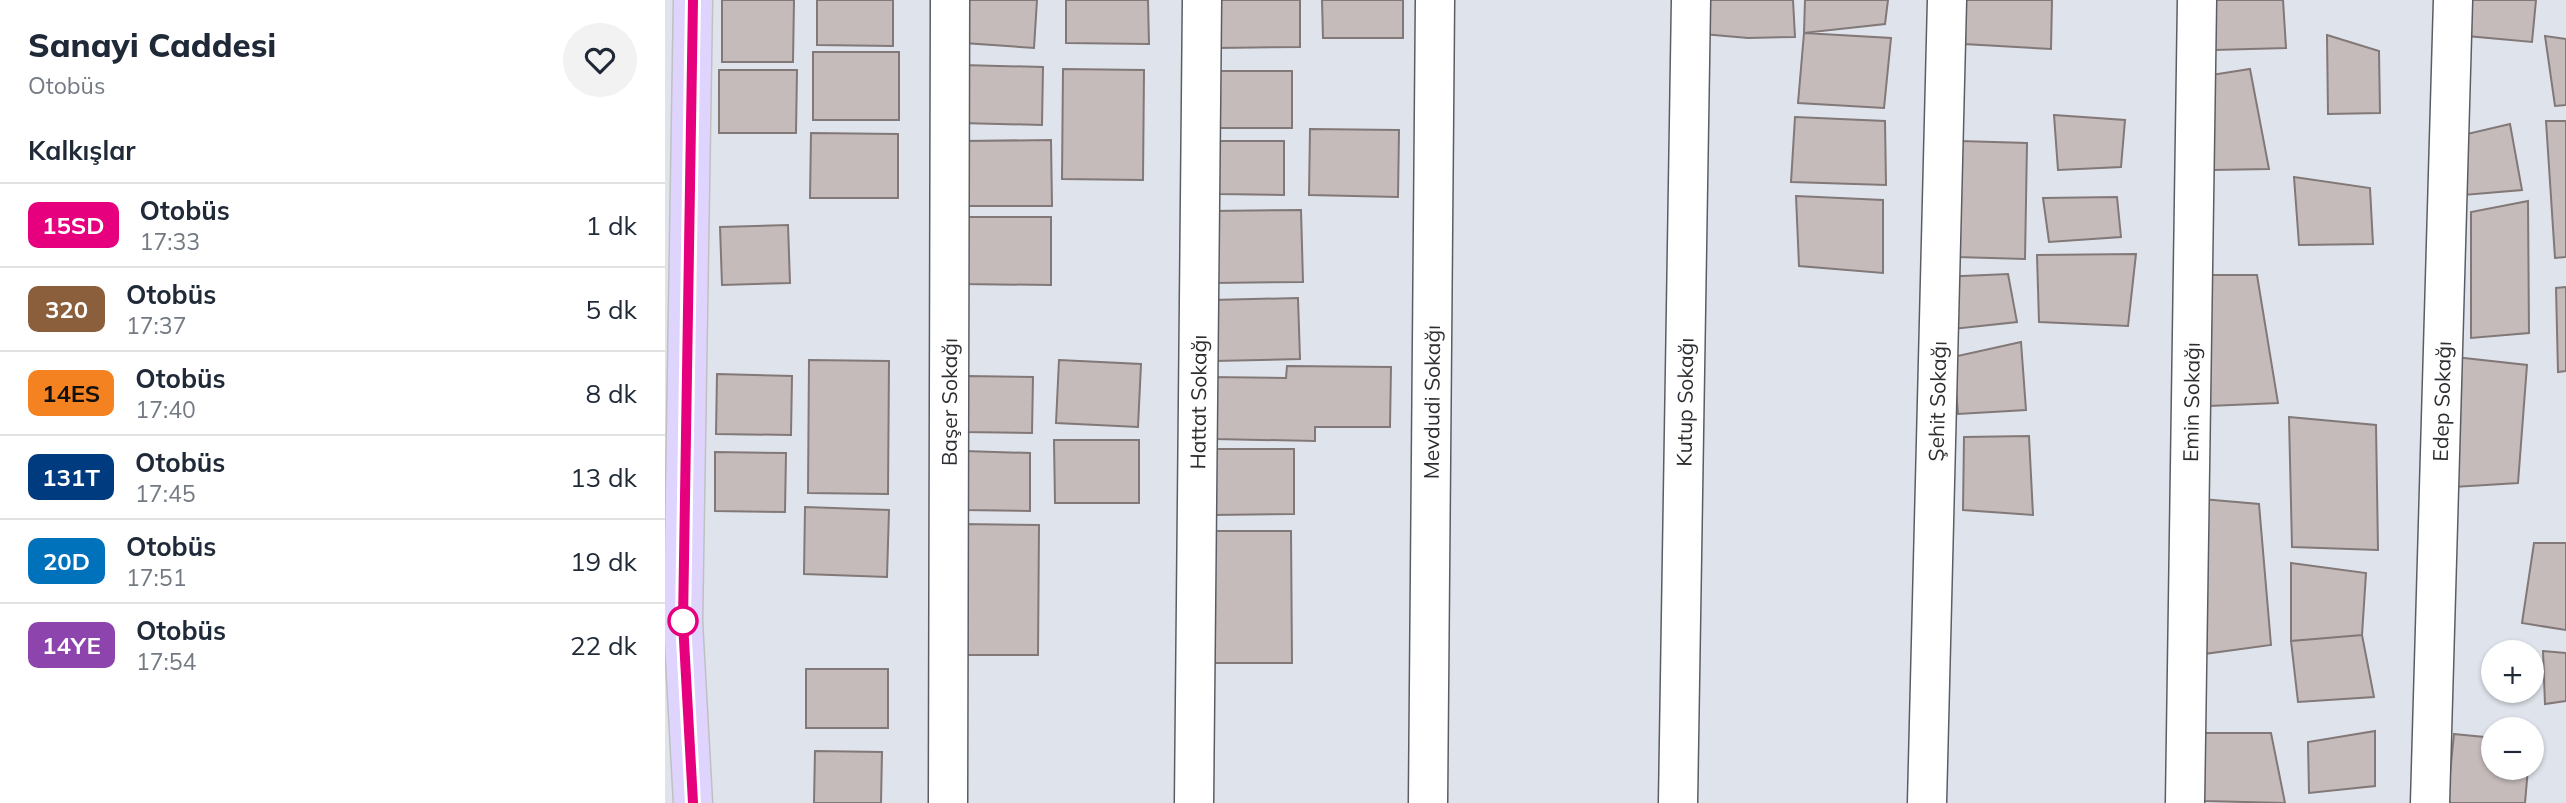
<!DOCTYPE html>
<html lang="tr">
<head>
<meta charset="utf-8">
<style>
	:root { --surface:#fff; --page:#f2f2f3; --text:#1f2937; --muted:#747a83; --line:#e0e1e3 }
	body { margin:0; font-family:Mulish,sans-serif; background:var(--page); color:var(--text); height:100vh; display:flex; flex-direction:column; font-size:26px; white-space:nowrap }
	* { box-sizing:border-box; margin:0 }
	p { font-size:23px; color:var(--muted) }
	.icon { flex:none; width:38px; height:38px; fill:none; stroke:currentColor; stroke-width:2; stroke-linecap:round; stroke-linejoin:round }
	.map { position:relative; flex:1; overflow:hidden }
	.panel { display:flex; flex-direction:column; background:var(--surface); width:665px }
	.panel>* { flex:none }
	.badge { padding:0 14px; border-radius:10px; font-size:24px; line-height:46px }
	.controls { position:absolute; left:1816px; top:640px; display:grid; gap:14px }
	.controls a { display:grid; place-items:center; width:63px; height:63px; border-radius:50%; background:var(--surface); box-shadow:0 2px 5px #0004; font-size:35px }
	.map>.badge { position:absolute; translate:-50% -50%; box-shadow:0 0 0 4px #fff }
	h2 { padding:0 28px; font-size:26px; line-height:63px }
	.round { display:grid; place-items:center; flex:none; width:74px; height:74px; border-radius:37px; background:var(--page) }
	.head { display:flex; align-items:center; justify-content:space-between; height:119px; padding:0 28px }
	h1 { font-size:33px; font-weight:800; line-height:52px }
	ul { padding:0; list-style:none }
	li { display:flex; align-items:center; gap:21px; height:84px; padding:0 28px; border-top:2px solid var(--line) }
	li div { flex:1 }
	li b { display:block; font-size:26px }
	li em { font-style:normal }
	li .badge { min-width:77px; font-weight:700; text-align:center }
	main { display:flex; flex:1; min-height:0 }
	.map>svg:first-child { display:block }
	.building { fill:#c5bbba; stroke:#827878; stroke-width:2 }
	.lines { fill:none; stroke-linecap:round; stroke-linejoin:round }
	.minor-casing { stroke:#5a5e64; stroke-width:41 }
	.major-casing { stroke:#c0c0c1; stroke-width:41 }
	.minor { stroke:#fff; stroke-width:38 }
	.major { stroke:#dfd4fd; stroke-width:38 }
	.line-casing { stroke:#fff; stroke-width:16 }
	.line { stroke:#e6007e; stroke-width:10 }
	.stop-dot { fill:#fff; stroke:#e6007e; stroke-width:3.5 }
	.labels { text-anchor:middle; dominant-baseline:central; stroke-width:7; stroke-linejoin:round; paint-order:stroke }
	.street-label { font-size:21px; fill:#2c2e31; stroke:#dfe4ec }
</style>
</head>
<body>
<main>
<section class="panel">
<div class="head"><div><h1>Sanayi Caddesi</h1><p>Otobüs</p></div><a class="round"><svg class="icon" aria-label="heart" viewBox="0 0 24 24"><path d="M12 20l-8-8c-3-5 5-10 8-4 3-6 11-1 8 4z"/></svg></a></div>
<h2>Kalkışlar</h2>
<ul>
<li><span class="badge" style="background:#e6007e;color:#fff">15SD</span><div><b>Otobüs</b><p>17:33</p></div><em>1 dk</em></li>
<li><span class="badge" style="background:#8b5e3c;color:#fff">320</span><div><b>Otobüs</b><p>17:37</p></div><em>5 dk</em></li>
<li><span class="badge" style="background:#f58220;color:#111">14ES</span><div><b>Otobüs</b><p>17:40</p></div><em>8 dk</em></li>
<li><span class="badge" style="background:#003b80;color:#fff">131T</span><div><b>Otobüs</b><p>17:45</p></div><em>13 dk</em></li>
<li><span class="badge" style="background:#0072bc;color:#fff">20D</span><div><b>Otobüs</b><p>17:51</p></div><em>19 dk</em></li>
<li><span class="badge" style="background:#8e44ad;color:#fff">14YE</span><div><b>Otobüs</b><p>17:54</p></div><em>22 dk</em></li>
</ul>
</section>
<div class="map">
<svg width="1901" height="803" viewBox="0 0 1901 803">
	<rect width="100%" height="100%" fill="#dfe4ec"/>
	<path class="building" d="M 57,0 L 129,0 L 128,62 L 57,62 Z
		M 152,0 L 228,0 L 228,46 L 152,45 Z
		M 301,0 L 372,0 L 369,48 L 299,43 Z
		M 401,0 L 483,0 L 484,44 L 401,43 Z
		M 552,0 L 635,0 L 635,47 L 552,48 Z
		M 657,0 L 738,0 L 738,38 L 658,38 Z
		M 1032,0 L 1128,0 L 1130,37 L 1083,38 L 1038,34 Z
		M 1140,0 L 1223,0 L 1220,24 L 1139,33 Z
		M 1300,0 L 1387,0 L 1386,49 L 1299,44 Z
		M 1540,0 L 1618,0 L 1621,48 L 1549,50 Z
		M 1805,0 L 1871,0 L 1867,42 L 1802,36 Z
		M 1139,33 L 1226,38 L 1219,108 L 1133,103 Z
		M 1662,35 L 1714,51 L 1715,113 L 1663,114 Z
		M 1880,36 L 1901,39 L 1901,105 L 1890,106 Z
		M 148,52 L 234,52 L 234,120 L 148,120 Z
		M 297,65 L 378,67 L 377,125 L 296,123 Z
		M 398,69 L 479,70 L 478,180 L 397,179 Z
		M 1585,69 L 1604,169 L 1547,170 L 1546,75 Z
		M 54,70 L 132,70 L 131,133 L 54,133 Z
		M 552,71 L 627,71 L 627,128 L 552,128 Z
		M 1389,115 L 1460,120 L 1456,167 L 1393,170 Z
		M 1130,117 L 1220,121 L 1221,185 L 1126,182 Z
		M 1881,121 L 1901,121 L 1901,257 L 1890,258 Z
		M 1845,124 L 1857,190 L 1799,195 L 1802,134 Z
		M 645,129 L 734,130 L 733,197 L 644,195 Z
		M 146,133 L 233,134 L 233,198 L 145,198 Z
		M 386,140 L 387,206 L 298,206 L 298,141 Z
		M 553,141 L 619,141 L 619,195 L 553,194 Z
		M 1295,141 L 1362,143 L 1360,259 L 1292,257 Z
		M 1629,177 L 1705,188 L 1708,244 L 1634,245 Z
		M 1131,196 L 1218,200 L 1218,273 L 1134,266 Z
		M 1452,197 L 1456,237 L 1384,242 L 1378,198 Z
		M 1863,201 L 1864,333 L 1806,338 L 1806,212 Z
		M 636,210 L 638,282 L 547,283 L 546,211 Z
		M 297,217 L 386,217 L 386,285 L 297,284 Z
		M 123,225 L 125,283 L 57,285 L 55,227 Z
		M 1471,254 L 1463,326 L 1374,322 L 1372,255 Z
		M 1343,274 L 1352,322 L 1288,329 L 1275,277 Z
		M 1528,275 L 1592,275 L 1613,403 L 1544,406 Z
		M 1901,287 L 1901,371 L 1893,372 L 1891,288 Z
		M 633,298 L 635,359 L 549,361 L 547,300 Z
		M 1356,342 L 1361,410 L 1293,414 L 1288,357 Z
		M 1790,357 L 1862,365 L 1853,483 L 1789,487 Z
		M 144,360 L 224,361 L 223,494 L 143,493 Z
		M 394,360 L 476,364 L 473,427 L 391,423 Z
		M 622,366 L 726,367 L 725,427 L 650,427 L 650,441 L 550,439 L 544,377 L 621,378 Z
		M 52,374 L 127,376 L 126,435 L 51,434 Z
		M 301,376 L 368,377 L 367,433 L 300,432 Z
		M 1624,417 L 1711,425 L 1713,550 L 1627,547 Z
		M 1364,436 L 1368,515 L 1298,510 L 1299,437 Z
		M 389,440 L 474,440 L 474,503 L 390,503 Z
		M 545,449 L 629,449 L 629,514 L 546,515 Z
		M 299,451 L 365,453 L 365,511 L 298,510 Z
		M 50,452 L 121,453 L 120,512 L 50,511 Z
		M 1537,499 L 1594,504 L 1606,645 L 1539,654 Z
		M 140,507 L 224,510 L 222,577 L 139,574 Z
		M 296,524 L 374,525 L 373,655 L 295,655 Z
		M 540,531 L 626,531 L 627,663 L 542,663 Z
		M 1869,543 L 1901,543 L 1901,630 L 1857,623 Z
		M 1626,563 L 1701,573 L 1697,635 L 1626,641 Z
		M 1697,635 L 1709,697 L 1633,702 L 1626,641 Z
		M 1878,651 L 1901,653 L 1901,701 L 1880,704 Z
		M 141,669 L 223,669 L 223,728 L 141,728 Z
		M 1710,731 L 1710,786 L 1644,793 L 1643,742 Z
		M 1521,733 L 1606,733 L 1620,803 L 1539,801 Z
		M 1789,734 L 1829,738 L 1829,768 L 1863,768 L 1860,803 L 1782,803 Z
		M 150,751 L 217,752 L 216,803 L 149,803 Z"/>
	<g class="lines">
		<g class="minor-casing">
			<g id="minor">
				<path id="s1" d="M 283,803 L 285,0"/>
				<path id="s2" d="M 529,803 L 537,0"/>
				<path id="s3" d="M 763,803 L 770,0"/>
				<path id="s4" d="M 1013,803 L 1026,0"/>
				<path id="s5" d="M 1262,803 L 1282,0"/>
				<path id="s6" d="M 1520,803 L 1532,0"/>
				<path id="s7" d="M 1765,803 L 1788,0"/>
			</g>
		</g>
		<g class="major-casing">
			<path id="major" d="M 28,803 L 18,622 L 28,0"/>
		</g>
		<use href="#minor" class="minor"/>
		<use href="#major" class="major"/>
	</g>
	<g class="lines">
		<g class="line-casing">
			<path id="line" d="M 28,803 L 18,622 L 28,0"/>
		</g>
		<use href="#line" class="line"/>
	</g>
	<circle class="stop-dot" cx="18" cy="621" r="14"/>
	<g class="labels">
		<g class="street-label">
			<text stroke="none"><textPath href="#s1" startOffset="401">Başer Sokağı</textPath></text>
			<text stroke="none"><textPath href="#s2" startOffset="401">Hattat Sokağı</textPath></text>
			<text stroke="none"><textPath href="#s5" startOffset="402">Şehit Sokağı</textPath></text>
			<text stroke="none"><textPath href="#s3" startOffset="401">Mevdudi Sokağı</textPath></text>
			<text stroke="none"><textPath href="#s4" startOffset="401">Kutup Sokağı</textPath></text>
			<text stroke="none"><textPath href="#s6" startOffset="401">Emin Sokağı</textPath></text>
			<text stroke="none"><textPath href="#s7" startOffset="402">Edep Sokağı</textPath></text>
		</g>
	</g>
</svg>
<div class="controls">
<a>+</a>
<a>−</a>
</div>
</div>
</main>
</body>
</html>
